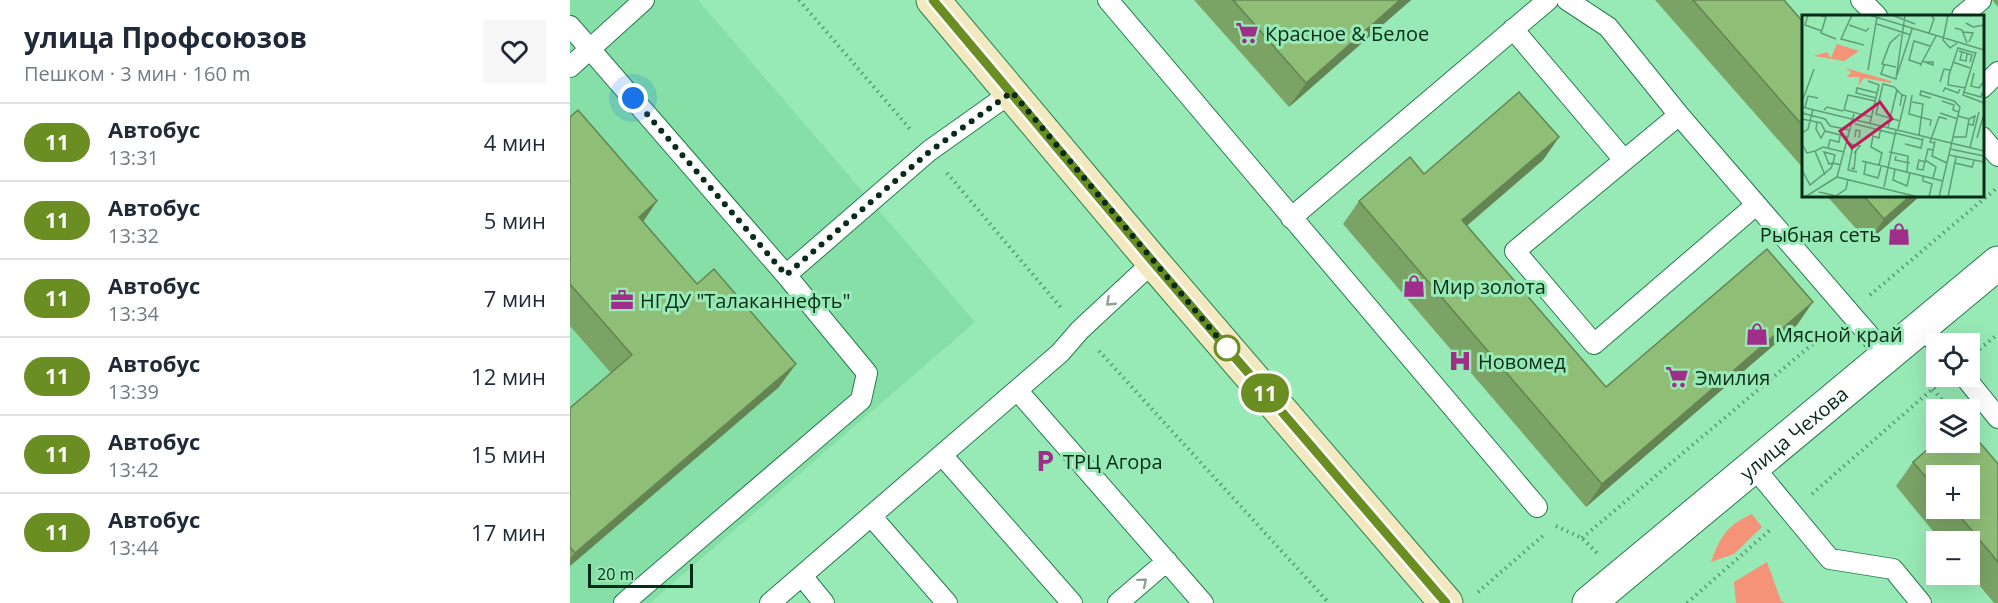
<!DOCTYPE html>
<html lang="ru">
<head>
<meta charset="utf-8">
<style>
	:root { --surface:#fff; --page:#f6f6f7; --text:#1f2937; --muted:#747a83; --line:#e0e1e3 }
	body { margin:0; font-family:"Open Sans",sans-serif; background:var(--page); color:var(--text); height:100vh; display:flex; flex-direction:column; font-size:22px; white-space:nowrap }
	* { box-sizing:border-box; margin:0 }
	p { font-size:20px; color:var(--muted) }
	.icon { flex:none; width:33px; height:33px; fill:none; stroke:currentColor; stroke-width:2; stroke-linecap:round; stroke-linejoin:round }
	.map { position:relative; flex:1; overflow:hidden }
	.details { display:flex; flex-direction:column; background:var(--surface); width:570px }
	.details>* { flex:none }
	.badge { padding:0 12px; border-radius:20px; font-size:21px; line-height:39px }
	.buttons { position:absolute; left:1356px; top:333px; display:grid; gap:12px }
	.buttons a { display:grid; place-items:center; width:54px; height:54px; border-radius:0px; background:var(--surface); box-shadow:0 6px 24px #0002; font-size:30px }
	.scale { position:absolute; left:18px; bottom:15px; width:105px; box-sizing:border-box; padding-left:6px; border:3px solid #082c19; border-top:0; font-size:16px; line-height:21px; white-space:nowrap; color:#082c19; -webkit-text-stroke:4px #97eab5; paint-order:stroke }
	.you { position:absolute; width:30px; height:30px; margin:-15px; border:4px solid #fff; border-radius:50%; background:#1a73e8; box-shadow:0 0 0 9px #1a73e833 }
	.map>.badge { position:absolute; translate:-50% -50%; box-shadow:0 0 0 3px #fff }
	.round { display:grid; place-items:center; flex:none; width:63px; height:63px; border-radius:0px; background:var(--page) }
	.headline { display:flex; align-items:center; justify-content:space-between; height:102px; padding:0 24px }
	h1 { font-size:28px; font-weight:700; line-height:45px }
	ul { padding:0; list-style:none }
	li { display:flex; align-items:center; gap:18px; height:78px; padding:0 24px; border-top:2px solid var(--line) }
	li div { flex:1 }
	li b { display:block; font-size:22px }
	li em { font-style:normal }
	li .badge { min-width:66px; font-weight:700; text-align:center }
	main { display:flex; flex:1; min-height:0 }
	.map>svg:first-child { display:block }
	.built { fill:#85dfa7 }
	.green { fill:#f59379 }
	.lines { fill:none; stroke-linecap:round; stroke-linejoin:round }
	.lane-casing { stroke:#267c4e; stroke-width:22 }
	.street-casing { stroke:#267c4e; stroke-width:35 }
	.secondary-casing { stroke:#267c4e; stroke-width:35 }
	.path { stroke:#5a9973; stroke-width:4; stroke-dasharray:1.5 4.5; stroke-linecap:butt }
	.lane { stroke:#fff; stroke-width:20 }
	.street { stroke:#fff; stroke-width:33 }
	.secondary { stroke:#f2e9c0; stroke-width:33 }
	.wall { fill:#7ba366; fill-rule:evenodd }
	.shaded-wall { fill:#648553 }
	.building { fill:#8fbe77; stroke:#648553; stroke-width:1.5 }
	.oneway { stroke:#90a098 }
	.line-casing { stroke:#fff; stroke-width:14 }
	.line { stroke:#6b8e23; stroke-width:9 }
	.walk { stroke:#082c19; stroke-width:6; stroke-dasharray:0 10.8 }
	.stop-dot { fill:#fff; stroke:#6b8e23; stroke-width:3 }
	.labels { text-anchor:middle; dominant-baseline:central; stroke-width:6; stroke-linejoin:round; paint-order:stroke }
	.poi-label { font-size:20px; fill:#082c19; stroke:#97eab5; text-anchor:start }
	.street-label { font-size:20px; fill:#082c19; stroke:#97eab5 }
	.inset-road { fill:none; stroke:#5e9e77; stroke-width:1.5 }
	.view { fill:#c2185b; fill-opacity:0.15; stroke:#c2185b; stroke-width:3 }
	.inset-edge { fill:none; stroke:#082c19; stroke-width:3 }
</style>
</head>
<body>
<main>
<section class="details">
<div class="headline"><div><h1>улица Профсоюзов</h1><p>Пешком · 3 мин · 160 m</p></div><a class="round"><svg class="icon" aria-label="heart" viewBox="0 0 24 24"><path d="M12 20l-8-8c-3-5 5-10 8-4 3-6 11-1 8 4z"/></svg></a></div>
<ul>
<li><span class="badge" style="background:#6b8e23;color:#fff">11</span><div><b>Автобус</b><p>13:31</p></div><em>4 мин</em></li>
<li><span class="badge" style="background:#6b8e23;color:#fff">11</span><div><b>Автобус</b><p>13:32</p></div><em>5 мин</em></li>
<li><span class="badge" style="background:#6b8e23;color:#fff">11</span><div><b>Автобус</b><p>13:34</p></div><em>7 мин</em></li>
<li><span class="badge" style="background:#6b8e23;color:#fff">11</span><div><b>Автобус</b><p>13:39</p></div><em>12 мин</em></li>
<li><span class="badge" style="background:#6b8e23;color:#fff">11</span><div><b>Автобус</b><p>13:42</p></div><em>15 мин</em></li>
<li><span class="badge" style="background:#6b8e23;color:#fff">11</span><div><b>Автобус</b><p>13:44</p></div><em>17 мин</em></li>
</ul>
</section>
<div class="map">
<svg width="1428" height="603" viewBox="0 0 1428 603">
	<rect width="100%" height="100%" fill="#97eab5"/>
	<path class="built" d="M 0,0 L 128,0 L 405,322 L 80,603 L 0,603 Z"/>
	<path class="green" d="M 1182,514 L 1192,527 L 1164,554 L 1141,562 C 1150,537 1157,525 1182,514 Z
		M 1197,562 L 1211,601 L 1215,603 L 1166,603 L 1164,582 Z"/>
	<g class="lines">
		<g class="lane-casing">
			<path id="lane" d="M 538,0 L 967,507
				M 997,0 L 1038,27 L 1109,115 L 1318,357
				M 1291,0 L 1307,16
				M 1392,16 L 1411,0
				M 0,26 L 216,275 L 297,373 L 291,400 L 54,603
				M 943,29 L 1054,160
				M 0,67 L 74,0
				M 1412,88 L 1428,72
				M 1109,115 L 945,251 L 1024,344 L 1186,205
				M 1412,137 L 1428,156
				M 721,218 L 978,0
				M 216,275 L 359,151 L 442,92
				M 1353,328 L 1367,344
				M 1394,376 L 1428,418
				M 447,390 L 633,603
				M 372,455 L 502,603
				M 1182,465 L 1260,559 L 1323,569 L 1351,603
				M 301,516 L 377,603
				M 232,576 L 254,603
				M 200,603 L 490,353 L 510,330 L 583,262
				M 548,603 L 597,561"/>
		</g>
		<g class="street-casing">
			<g id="street">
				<path id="s1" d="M 1019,603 L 1428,263"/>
			</g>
		</g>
		<g class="secondary-casing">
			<path id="secondary" d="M 363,0 L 583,262 L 876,603"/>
		</g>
		<path class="path" d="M 229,0 L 341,130
			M 377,173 L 492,309
			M 1300,295 L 1428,187
			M 529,351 L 759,603
			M 1405,353 L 1428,334
			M 1363,389 L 1380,410
			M 1242,494 L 1367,385
			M 986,526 L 1012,538 L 1027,553
			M 1012,538 L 1258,331
			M 908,592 L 975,534
			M 1117,603 L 1200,530"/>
		<use href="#lane" class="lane"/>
		<use href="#street" class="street"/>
		<use href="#secondary" class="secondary"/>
	</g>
	<path class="wall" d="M 624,0 L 841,0 L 719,107 Z
		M 1085,0 L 1214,0 L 1233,22 L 1233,168 Z
		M 1422,0 L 1428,0 L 1428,7 L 1423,1 Z
		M 0,117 L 87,201 L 73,221 L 209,387 L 0,566 L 0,408 L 41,373 L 0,326 Z
		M 989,137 L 973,160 L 897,226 L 1036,387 L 1227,325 L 1016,507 L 773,224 L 789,201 L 854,174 Z
		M 1256,195 L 1351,195 L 1298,242 Z
		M 1343,462 L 1428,464 L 1428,603 L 1424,603 L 1400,574 L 1400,542 L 1372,542 L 1326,486 ZM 1366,476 L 1400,508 L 1366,508 Z"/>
	<path class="shaded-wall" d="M 830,0 L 841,0 L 719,107 L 736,83 Z
		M 989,137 L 973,160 L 876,243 L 892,220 Z
		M 1341,195 L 1351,195 L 1298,242 L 1314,219 Z
		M 87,201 L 71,225 L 69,217 Z
		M 1243,302 L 1227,325 L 1016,507 L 1032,484 Z
		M 226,364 L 209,387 L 0,566 L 0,559 L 5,553 Z"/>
	<path class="building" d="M 663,0 L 830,0 L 736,83 Z
		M 1123,0 L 1214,0 L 1233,22 L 1233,126 Z
		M 949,92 L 989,137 L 892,220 L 1036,387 L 1197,249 L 1243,302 L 1032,484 L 789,201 L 840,157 L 854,174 Z
		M 8,110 L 87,201 L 69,217 L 127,284 L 144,269 L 226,364 L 5,553 L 0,547 L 0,408 L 62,355 L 0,284 L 0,117 Z
		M 1293,195 L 1341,195 L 1314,219 Z
		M 1400,431 L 1428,464 L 1428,562 L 1383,508 L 1400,508 L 1400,476 L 1366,476 L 1366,489 L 1343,462 L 1366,442 L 1400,442 Z"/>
	<defs><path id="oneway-chevron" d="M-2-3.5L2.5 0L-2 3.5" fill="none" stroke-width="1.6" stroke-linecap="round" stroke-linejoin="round" transform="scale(1.5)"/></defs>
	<g class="oneway">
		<use href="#oneway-chevron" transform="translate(540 302) rotate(137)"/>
		<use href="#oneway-chevron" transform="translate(573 582) rotate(-40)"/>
	</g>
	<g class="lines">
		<g class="line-casing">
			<path id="line" d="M 363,0 L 583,262 L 876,603"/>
		</g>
		<use href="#line" class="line"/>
		<path class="walk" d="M 63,98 L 216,275 L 359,152 L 442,92 L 660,352 L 657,348"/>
	</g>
	<defs>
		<g id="supermarket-bare" transform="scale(1.8)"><path d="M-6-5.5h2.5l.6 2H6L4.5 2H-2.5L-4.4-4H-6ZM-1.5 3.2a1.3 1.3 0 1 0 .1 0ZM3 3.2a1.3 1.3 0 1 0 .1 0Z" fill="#9f2e8b" stroke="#97eab5" stroke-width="2.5" paint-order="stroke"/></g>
		<g id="shop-bare" transform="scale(1.8)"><path d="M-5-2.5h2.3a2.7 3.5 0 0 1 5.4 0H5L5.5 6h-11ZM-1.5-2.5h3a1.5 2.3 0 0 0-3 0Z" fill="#9f2e8b" stroke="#97eab5" stroke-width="2.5" paint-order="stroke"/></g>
		<g id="office-bare" transform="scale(1.8)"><path d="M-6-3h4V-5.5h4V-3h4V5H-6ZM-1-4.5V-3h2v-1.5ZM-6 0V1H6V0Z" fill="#9f2e8b" stroke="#97eab5" stroke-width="2.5" paint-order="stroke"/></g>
		<g id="hospital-bare" transform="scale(1.8)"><path d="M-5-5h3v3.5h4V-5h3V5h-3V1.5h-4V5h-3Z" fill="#9f2e8b" stroke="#97eab5" stroke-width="2.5" paint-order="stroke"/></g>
		<g id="parking-bare" transform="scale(1.8)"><path d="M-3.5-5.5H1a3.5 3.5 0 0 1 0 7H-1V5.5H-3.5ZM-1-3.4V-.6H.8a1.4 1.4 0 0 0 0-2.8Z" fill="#9f2e8b" stroke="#97eab5" stroke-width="2.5" paint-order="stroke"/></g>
	</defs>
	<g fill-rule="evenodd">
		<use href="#supermarket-bare" x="677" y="33"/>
		<use href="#shop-bare" x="1329" y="234"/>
		<use href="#shop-bare" x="844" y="286"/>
		<use href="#office-bare" x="52" y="300"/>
		<use href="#shop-bare" x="1187" y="334"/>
		<use href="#hospital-bare" x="890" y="361"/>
		<use href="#supermarket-bare" x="1107" y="377"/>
		<use href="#parking-bare" x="475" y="461"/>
	</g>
	<circle class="stop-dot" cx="657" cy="348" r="12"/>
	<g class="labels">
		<g class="poi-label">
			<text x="695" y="33">Красное &amp; Белое</text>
			<text x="1311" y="234" text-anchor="end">Рыбная сеть</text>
			<text x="862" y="286">Мир золота</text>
			<text x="70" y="300">НГДУ "Талаканнефть"</text>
			<text x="1205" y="334">Мясной край</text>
			<text x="908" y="361">Новомед</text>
			<text x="1125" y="377">Эмилия</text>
			<text x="493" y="461">ТРЦ Агора</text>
		</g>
		<g class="street-label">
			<text stroke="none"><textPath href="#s1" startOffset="266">улица Чехова</textPath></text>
		</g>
	</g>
	<g transform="translate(1232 15)">
		<rect width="182" height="182" fill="#97eab5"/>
		<path d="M 35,29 L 57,36 L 42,46 L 12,41 L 25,37 L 29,43 ZM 43,53 L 89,66 L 89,68 L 62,63 L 56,71 L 58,62 L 45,62 L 49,57 Z" fill="#f59379"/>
		<path class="inset-road" d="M 6,0 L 3,10 L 20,16M 17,0 L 24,2 L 19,18 L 34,24M 50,0 L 39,24 L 62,30M 67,0 L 182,35M 90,0 L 113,9M 146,0 L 141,25 L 148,33 L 155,28M 164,8 L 171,12 L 182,10M 75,9 L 109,20M 47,10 L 64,16 L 67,13M 153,13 L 160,15 L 165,28M 161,17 L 171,18 L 167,27M 127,18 L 132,4 L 129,0M 157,36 L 170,40 L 168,47M 160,37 L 158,45 L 164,46 L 165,39M 174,37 L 161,80 L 182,88M 120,46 L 131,50 L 131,47 L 124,47M 151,47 L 168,53M 119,49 L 107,45 L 112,26 L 128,31M 82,50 L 79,59 L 94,64 L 103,0M 118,51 L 134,21M 94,52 L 80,49 L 88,28 L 98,19M 66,55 L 75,2M 172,58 L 169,71 L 177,73 L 182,66M 95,60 L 110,14M 66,66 L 77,70 L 68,108M 138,67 L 142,54 L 148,55M 164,73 L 146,70 L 147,60 L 156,33 L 173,38M 141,77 L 143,73 L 156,78 L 158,74M 161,77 L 179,82 L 180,78M 110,80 L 107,99 L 129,105 L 128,111M 74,83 L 54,78 L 55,73 L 75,78M 129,83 L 118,80 L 119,76 L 152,86 L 158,92 L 137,182M 140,86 L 152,90 L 151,95 L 157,97M 0,87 L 12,54M 110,87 L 121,89 L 117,120M 0,92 L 182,136M 3,92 L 6,81 L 16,83M 22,95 L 25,92 L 41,96M 0,98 L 23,104 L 28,111 L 48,115M 138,98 L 156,104M 70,102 L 42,95 L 46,80 L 73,86M 0,104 L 19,108 L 23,116 L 46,122M 98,106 L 74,99 L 81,69 L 92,72 L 100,80M 15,107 L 14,114 L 19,123 L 23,116M 53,109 L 93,119M 166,109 L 171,110 L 173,101 L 167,104M 86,112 L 95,75M 96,114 L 104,81 L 100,80 L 98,91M 0,118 L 6,114 L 11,94M 93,118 L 121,125M 53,122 L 54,115 L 58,116 L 57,123M 151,122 L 164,122 L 167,104 L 156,101M 175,123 L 181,102M 133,126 L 130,141 L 145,148M 44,128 L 58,131 L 52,138M 132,128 L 128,127 L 137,102 L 145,104M 0,129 L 5,138 L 13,136M 103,129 L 119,133 L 121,123M 51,130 L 46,155 L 55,157M 168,132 L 177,97M 26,133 L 28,125 L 37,127 L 38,121M 148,134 L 182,141M 87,137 L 106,141 L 105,157M 147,140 L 182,147M 94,141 L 93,145 L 108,148M 123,145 L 134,152 L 131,163M 60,146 L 141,166M 64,147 L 62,159 L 76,163 L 79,152M 123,147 L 117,145 L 115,154 L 121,155 L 126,134 L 131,135M 153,148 L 170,152 L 172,146M 77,150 L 80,138 L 69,132 L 71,121 L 77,123 L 79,111M 49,153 L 52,154 L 54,135M 93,154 L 91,165 L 105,171 L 108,158M 0,155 L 8,170 L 29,153 L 31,148 L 33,140 L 22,137 L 27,149 L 31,148 L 39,150M 23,160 L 13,136 L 21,132 L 42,137M 121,161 L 121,166 L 130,169 L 127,182M 35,162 L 116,182M 82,172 L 94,115M 17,177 L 34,181 L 44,174 L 46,164M 3,182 L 35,162 L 52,99M 146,182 L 154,142"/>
		<path class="view" d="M 78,87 L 90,104 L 50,133 L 38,116 Z"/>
		<rect width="182" height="182" class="inset-edge"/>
	</g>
</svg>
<div class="buttons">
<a><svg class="icon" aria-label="locate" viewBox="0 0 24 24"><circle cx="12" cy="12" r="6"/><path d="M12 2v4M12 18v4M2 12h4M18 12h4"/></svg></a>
<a><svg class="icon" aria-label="layers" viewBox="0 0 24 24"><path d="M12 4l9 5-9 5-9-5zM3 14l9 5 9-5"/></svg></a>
<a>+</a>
<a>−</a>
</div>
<div class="scale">20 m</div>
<div class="you" style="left:63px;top:98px"></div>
<b class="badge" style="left:695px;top:393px;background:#6b8e23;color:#fff">11</b>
</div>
</main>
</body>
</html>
